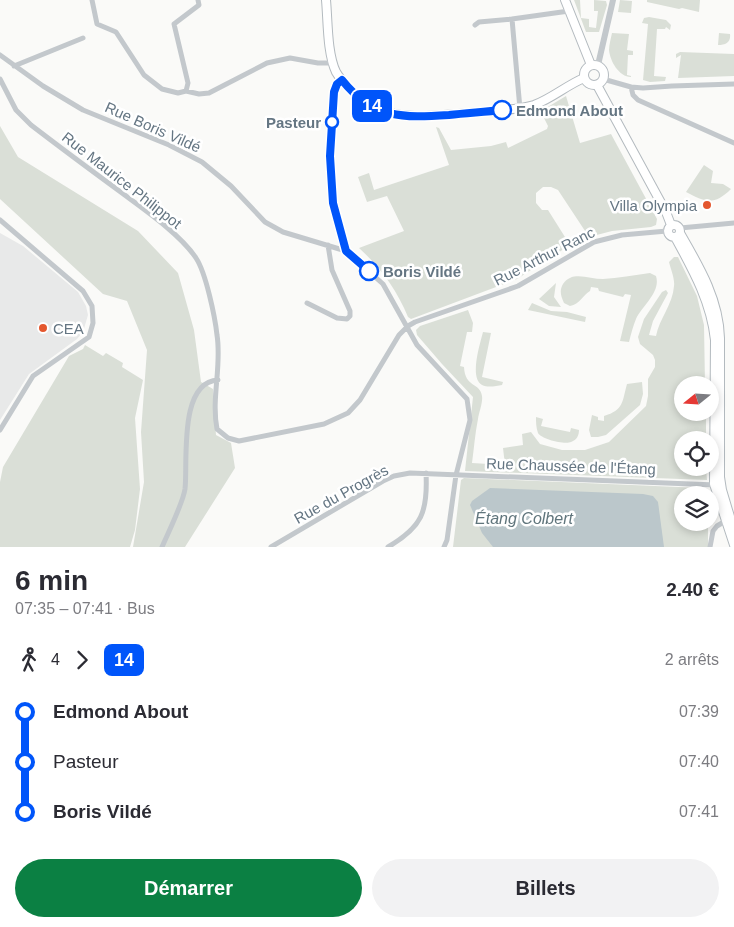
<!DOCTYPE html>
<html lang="fr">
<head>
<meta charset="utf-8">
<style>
	:root { --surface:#fff; --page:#f2f2f3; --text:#2b2b33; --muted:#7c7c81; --accent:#0b8043 }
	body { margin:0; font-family:Helvetica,sans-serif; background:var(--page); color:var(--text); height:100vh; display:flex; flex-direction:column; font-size:19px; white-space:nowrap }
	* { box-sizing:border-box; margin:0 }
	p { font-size:16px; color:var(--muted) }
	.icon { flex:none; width:28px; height:28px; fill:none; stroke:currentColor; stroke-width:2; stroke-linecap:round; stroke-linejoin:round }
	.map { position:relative; height:547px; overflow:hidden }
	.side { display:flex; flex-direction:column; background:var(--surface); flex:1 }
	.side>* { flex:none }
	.badge { padding:0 10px; border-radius:8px; font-size:18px; line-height:32px }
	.needle { width:32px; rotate:252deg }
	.tools { position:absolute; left:674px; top:376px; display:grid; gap:10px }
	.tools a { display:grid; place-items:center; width:45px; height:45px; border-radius:50%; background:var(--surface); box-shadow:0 2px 8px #0003; font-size:25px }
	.map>.badge { position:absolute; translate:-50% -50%; box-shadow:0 0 0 2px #fff }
	.legs { display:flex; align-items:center; gap:8px; height:55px; padding:0 15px; font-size:16px }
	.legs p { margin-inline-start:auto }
	.headline { display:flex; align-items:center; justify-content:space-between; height:85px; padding:0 15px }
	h1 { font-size:28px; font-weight:700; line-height:38px }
	.action { display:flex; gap:10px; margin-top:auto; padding:10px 15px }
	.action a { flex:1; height:58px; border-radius:30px; background:var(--accent); color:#fff; font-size:20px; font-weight:700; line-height:58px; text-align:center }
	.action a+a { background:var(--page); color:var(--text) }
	ul { padding:0 15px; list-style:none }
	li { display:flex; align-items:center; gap:18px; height:50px; font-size:19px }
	li i { display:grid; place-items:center; width:8px; height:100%; margin:0 6px; background:currentColor }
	li i::after { content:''; width:12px; height:12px; margin:-6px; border:4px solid; border-radius:50%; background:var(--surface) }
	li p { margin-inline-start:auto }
	li:first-child i { background:linear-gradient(#0000 50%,currentColor 0) }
	li:last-child i { background:linear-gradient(currentColor 50%,#0000 0) }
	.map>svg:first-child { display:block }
	.built { fill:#e8e9e9 }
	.green { fill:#dadfd7 }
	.water { fill:#bbc7cb }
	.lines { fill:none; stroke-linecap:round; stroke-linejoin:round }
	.secondary-casing { stroke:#b3babf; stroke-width:10 }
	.minor { stroke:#c3c8cc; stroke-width:5 }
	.tertiary { stroke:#c3c8cc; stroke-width:6 }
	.secondary { stroke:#fff; stroke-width:8 }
	.line-1-casing { stroke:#fff; stroke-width:11 }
	.line-1 { stroke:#0055fa; stroke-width:8 }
	.stop-1-dot { fill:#fff; stroke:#0055fa; stroke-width:2.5 }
	.poi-dot { fill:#e4572e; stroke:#fff; stroke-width:2 }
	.labels { text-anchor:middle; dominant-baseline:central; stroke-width:5; stroke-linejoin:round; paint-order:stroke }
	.stop-label { font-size:15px; font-weight:bold; fill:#657683; stroke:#fff; text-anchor:start }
	.street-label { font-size:15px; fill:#657683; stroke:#fff }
	.poi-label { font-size:15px; fill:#657683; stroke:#fff; text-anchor:end }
	.water-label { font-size:16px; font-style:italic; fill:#60757c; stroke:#fff }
</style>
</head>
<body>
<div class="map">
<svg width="734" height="547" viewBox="0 0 734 547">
	<rect width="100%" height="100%" fill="#fafaf8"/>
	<path class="built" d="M 0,233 L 23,246 L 78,292 L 86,306 L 88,315 L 83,332 L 77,339 L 29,374 L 0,420 Z"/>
	<path class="green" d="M 574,0 L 580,0 L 581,18 L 589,19 L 589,27 L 596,28 L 598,11 L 594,11 L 594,0 L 606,1 L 607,5 L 599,32 L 586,32 Z
		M 620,0 L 632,1 L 631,13 L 618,12 Z
		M 647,0 L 700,0 L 699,12 L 682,8 L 679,9 L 647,2 Z
		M 649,17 L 666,20 L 671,25 L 670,30 L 666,27 L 665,29 L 657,29 L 654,76 L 666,77 L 665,81 L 650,82 L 643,80 L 648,24 L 642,23 L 644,18 Z
		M 612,33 L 629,34 L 627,50 L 633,51 L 633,55 L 628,55 L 627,75 L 631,76 L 631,77 C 619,77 610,61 609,50 C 609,45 611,38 612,33 Z
		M 719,33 L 730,34 C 731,42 726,45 718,45 Z
		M 680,52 L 734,54 L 734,76 L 678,78 L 681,55 L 676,58 L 676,54 Z
		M 566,96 L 580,143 L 611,134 L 657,219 L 656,225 L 651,227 L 612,231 L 589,237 L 558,190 L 551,187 L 543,187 L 536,193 L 536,203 L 542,210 L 548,210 L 570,245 L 517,279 L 411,319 L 408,317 C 397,290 380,267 359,248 L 404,231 L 387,196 L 367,202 L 358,177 L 369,173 L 374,190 L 449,165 L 436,127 L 439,128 L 451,150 L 491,146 L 506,142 L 508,148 L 547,129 L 548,126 L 542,114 L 533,117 L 530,115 L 541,111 Z
		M 0,126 L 18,157 L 138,231 L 178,273 L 194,330 L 201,382 L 213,389 L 216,435 L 231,443 L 235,468 L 185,547 L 133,547 L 144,482 L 141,432 L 147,350 L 127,301 L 103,294 L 0,199 Z
		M 704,165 L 713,171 L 711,183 L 723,184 L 731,189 C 714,206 705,202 686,192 Z
		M 674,257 L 678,257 L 697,296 L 704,325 L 705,385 L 682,385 L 682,412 L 706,413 L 706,440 L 682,440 L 682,468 L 706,468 L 707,480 L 465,471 L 473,397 L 442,364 L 417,335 L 416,330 L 420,326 L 468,310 L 473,323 L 472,332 L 467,332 L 460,366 L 464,367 C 465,388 480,382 482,396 C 483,403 479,412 478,419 C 475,434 474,448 472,463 L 505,465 L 503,448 L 523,445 L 522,434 L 531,432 L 540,444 L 562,450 L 585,450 L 609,442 L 646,406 L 648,396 L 648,379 L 655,367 L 655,360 L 653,355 L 640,344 L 638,337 L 644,319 L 662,292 L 666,290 L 668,293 L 653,321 L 649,335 L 656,336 C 659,319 673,304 674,286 C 675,279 671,270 669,262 Z
		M 650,273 L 656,276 C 661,292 643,305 636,319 C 633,326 631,334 629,342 L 620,341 L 631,295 L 625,294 L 623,297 L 599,291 L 598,288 L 591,287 L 590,291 C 583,295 580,304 570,306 L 564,303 C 561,296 559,291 563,284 C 572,270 589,279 603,279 C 618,278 634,275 650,273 Z
		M 556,283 L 554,297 L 561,307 L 549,306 L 539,299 Z
		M 532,303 L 551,311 L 567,312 L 586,317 L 585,322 L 528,310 Z
		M 483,332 L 491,333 L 482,377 L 503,382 L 502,385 C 496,386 488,388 482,385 C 469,378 480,344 483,332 Z
		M 85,345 L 103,356 L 106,353 L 123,363 L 122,367 L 143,380 L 135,418 L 140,489 L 135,530 L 130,547 L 0,547 L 0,482 L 3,467 L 69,356 L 83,349 Z
		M 642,382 L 643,394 L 640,405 L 606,435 L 598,437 L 591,437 L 589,430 L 592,415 L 598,417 L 598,420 L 604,421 L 604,416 C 624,410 622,402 627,384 Z
		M 536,417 L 543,419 L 541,426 L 570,432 L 571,428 L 579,430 C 579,435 577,440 571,442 C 565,445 541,439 538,433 C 536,428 536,422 536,417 Z
		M 464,478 L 702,488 L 707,492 L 707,495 L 682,495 L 682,522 L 704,523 L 704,525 L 708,525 L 708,547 L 453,547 L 461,480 Z"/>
	<path class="water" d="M 490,488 L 643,494 L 653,496 L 658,502 L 664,547 L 493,547 L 482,533 L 470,505 L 472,501 Z"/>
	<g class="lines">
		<g class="secondary-casing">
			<path id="secondary" d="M 326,0 C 328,21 327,53 336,72 C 341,81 349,88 356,95 C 391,124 428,116 469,113 C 491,111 513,111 534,105 C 551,99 567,85 584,78
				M 565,0 L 591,65
				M584 75a10 10 0 1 1 20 0a10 10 0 1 1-20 0Z
				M 597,85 L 666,212 L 671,225
				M668 231a6 6 0 1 1 12 0a6 6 0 1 1-12 0Z
				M 680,233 C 699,266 719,299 720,338 L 720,477 L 722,490 L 734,530
				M 675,237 C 693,270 711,302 715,340 L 714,484 L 734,545"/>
		</g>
		<path class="minor" d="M 92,0 L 97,24 L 116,32 L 144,75 L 162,89 L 178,93 L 186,91 L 199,94 L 209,93 L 267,63 L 290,58 L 318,63 L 333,63
			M 475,25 L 479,22 L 512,19
			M 0,55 L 43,86 L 83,110 L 169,145 L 202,162 L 231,186 L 265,222 L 283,232 L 346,251 L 383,284 L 417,345 L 467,399 L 470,420 L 456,475 L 447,540 L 444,547
			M 14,66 L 83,38
			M 0,79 L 16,110 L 31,125 C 61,148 92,171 122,193 C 145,210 181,235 196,258 C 206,273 215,317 217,335 C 222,366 211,398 217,429 L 228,438 L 239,441 L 324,424 L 348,413 L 360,400 L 399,335 L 408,326 L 415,322 L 518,286 L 594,242 L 622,235 L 667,231
			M 603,79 L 631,87 L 633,95 L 638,100 L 734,143
			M 342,80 L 337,84 L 333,92 C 332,129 328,166 333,202 C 335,219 344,234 346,251
			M 631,87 L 643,88 L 672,86 L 734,84
			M 186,91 L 188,83 L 174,24 L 199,5 L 198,0
			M 520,109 L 512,19 L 569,11
			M 0,220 L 83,291 L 92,306 L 93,323 L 89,337 L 33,376 L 0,430
			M 680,228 L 734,223
			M 307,303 L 337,318 L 347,319 L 350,316 L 350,311 L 332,270 L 328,245
			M 162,547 C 168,533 183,503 185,489 C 188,463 178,382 218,380
			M 271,547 L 383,481 L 394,476 L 410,473 L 716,485
			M 388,547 C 422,527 428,512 426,473
			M 710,547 L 713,531 L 717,526 L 727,520"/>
		<path class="tertiary" d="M 598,65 L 613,0"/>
		<use href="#secondary" class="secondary"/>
	</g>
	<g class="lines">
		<g class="line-1-casing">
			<path id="line-1" d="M 369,271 L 346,251 L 333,203 L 330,156 L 334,92 L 337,84 L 342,80 C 373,119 403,118 449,115 C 467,113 484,112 502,110"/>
		</g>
		<use href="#line-1" class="line-1"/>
	</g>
	<g class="stop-1-dot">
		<circle cx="502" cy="110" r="9"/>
		<circle cx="332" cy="122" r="6"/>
		<circle cx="369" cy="271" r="9"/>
	</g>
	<g class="poi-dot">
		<circle cx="707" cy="205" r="5"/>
		<circle cx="43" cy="328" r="5"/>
	</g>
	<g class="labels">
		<g class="stop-label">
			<text x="516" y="110">Edmond About</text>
			<text x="321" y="122" text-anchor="end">Pasteur</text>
			<text x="383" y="271">Boris Vildé</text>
		</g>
		<g class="street-label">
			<text transform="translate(153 127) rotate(24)">Rue Boris Vildé</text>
			<text transform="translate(122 180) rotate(38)">Rue Maurice Philippot</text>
			<text transform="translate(544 256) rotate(-27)">Rue Arthur Ranc</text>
			<text transform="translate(571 466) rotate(2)">Rue Chaussée de l'Étang</text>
			<text transform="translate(341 494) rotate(-29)">Rue du Progrès</text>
		</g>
		<g class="poi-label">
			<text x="697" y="205">Villa Olympia</text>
			<text x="53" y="328" text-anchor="start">CEA</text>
		</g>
		<g class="water-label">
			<text x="524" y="518">Étang Colbert</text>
		</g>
	</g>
</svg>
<div class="tools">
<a><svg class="needle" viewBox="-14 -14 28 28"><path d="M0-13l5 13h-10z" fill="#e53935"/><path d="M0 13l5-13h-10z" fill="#7c7c81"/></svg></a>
<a><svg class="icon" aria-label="locate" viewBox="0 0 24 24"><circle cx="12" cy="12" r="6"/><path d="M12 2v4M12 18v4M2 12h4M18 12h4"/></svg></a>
<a><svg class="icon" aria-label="layers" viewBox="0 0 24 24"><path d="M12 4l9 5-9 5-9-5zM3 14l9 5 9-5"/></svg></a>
</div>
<b class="badge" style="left:372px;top:106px;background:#0055fa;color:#fff">14</b>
</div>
<section class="side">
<div class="headline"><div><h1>6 min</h1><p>07:35 – 07:41 · Bus</p></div><b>2.40 €</b></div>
<div class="legs"><svg class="icon" aria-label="walk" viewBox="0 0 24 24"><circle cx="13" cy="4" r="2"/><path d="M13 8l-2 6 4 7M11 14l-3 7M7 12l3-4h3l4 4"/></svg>4<svg class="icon" aria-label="forward" viewBox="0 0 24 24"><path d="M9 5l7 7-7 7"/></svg><b class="badge" style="background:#0055fa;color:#fff">14</b><p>2 arrêts</p></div>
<ul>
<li><i style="color:#0055fa"></i><b>Edmond About</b><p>07:39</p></li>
<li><i style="color:#0055fa"></i><span>Pasteur</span><p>07:40</p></li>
<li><i style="color:#0055fa"></i><b>Boris Vildé</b><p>07:41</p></li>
</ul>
<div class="action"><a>Démarrer</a><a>Billets</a></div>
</section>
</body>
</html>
